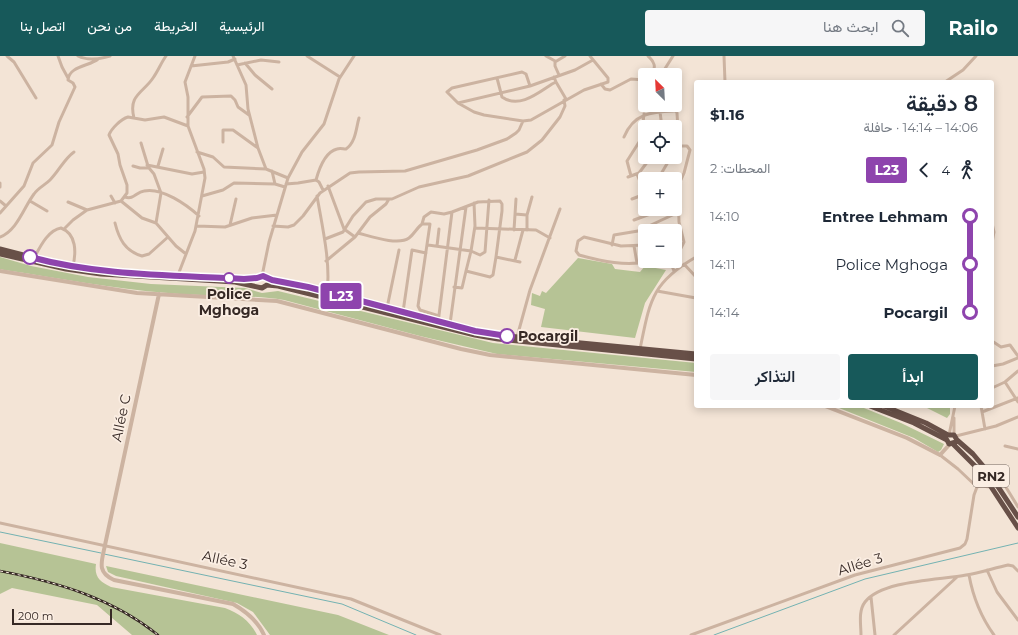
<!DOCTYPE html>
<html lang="ar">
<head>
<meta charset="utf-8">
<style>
	:root { --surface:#fff; --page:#f6f6f7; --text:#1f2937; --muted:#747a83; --accent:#17595a }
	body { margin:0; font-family:Montserrat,Vazirmatn,sans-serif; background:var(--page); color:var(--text); direction:rtl; height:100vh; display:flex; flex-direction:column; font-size:15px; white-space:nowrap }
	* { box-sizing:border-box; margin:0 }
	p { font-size:13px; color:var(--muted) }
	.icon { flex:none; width:22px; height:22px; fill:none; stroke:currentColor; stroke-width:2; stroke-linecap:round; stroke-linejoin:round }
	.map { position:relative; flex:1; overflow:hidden; direction:ltr }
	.sheet { position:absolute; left:694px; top:24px; width:300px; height:328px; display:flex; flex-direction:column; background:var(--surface); border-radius:4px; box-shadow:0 2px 10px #0003; direction:rtl }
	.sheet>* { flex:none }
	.badge { padding:0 8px; border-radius:3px; font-size:14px; line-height:26px }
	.needle { width:26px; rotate:336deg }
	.fabs { position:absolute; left:638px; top:12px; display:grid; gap:8px }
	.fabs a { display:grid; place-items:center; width:44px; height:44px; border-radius:4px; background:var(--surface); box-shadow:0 2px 10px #0003; font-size:20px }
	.scale { position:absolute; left:12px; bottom:10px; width:100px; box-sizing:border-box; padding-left:4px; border:2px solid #362925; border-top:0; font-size:11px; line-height:14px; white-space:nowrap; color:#362925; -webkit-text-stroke:3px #fbeee3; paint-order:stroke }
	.map>.badge { position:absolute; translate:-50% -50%; box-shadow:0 0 0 2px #fff }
	.legs { display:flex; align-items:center; gap:6px; height:44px; padding:0 16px; font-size:13px }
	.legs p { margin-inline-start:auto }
	.overview { display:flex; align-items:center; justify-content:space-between; height:68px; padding:0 16px }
	h1 { font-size:22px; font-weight:600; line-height:30px }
	.cta { display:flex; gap:8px; margin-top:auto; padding:8px 16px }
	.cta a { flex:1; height:46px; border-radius:4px; background:var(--accent); color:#fff; font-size:16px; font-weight:600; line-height:46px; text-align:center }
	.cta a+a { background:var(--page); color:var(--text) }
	ul { padding:0 16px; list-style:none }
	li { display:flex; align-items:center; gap:14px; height:48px; font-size:15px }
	li i { display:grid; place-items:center; width:6px; height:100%; margin:0 5px; background:currentColor }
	li i::after { content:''; width:10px; height:10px; margin:-5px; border:3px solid; border-radius:50%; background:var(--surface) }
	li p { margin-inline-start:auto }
	li:first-child i { background:linear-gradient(#0000 50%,currentColor 0) }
	li:last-child i { background:linear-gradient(currentColor 50%,#0000 0) }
	header { display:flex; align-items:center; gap:24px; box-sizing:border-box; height:56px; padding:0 20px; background:var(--accent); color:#fff }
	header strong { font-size:19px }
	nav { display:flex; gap:22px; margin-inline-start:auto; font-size:14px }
	.search { width:280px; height:36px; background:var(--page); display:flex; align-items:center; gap:10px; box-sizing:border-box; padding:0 14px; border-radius:4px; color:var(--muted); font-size:15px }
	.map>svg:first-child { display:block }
	.green { fill:#b6c395 }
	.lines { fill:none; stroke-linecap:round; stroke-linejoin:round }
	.stream { stroke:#73b2b2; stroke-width:1 }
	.minor { stroke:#ccb3a1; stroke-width:3 }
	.tertiary { stroke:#ccb3a1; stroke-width:4 }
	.trunk { stroke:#685048; stroke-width:5 }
	.rail-casing { stroke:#362925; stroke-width:2.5 }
	.rail { stroke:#fbeee3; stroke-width:1; stroke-dasharray:3; stroke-linecap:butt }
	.line-1-casing { stroke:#fff; stroke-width:9 }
	.line-1 { stroke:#8e44ad; stroke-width:6 }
	.stop-1-dot { fill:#fff; stroke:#8e44ad; stroke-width:2 }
	.labels { text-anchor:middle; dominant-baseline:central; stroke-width:3.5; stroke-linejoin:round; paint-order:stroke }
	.shield { fill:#fbeee3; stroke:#71645e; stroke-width:1 }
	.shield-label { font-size:13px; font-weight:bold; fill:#362925 }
	.stop-label { font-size:14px; font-weight:bold; fill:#362925; stroke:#fbeee3 }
	.street-label { font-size:14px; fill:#362925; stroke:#fbeee3 }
</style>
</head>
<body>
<header>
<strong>Railo</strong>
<div class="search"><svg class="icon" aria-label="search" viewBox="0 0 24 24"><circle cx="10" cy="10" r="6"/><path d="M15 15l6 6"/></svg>ابحث هنا</div>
<nav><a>الرئيسية</a><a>الخريطة</a><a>من نحن</a><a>اتصل بنا</a></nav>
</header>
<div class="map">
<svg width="1018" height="579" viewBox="0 0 1018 579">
	<rect width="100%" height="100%" fill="#f3e4d6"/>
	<path class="green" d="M 0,201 L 31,210 L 88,221 L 151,228 L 245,232 L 262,237 L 278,235 L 493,287 L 696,307 L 696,316 L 497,298 L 420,280 L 284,244 C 246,238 207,241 168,237 C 113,233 59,222 4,214 L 0,213 Z
		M 578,202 L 612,208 L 615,213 L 640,216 L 645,210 L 666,214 L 645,247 L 635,282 L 541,271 L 545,253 L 531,249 L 532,237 L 540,240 L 542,235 L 546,237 Z
		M 834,350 L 859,350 L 901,367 L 944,388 L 941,394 L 938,396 L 914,382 Z
		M 923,350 L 950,350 L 950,358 L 947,362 Z
		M 0,487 L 96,508 C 94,521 100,526 111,531 L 225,552 C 239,557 250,565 257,579 L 132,579 L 97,549 L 12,532 L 0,538 Z
		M 106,510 L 338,559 L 389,579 L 270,579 L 253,556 L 237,547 L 116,520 L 108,516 Z"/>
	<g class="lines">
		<path class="stream" d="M 0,476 L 101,497
			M 104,498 L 342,548 L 416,579
			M 714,579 L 865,523 L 1018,487"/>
		<path class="minor" d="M 7,0 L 14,6 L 36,42
			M 58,0 L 62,11 L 68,22
			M 78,0 C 88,5 100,3 110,0
			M 233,0 L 246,29 L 248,53 L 258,92
			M 307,0 L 340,21
			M 546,0 L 555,5
			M 648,0 C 655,6 656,11 652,19
			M 724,0 L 725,26
			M 245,7 L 255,19 L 272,33
			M 237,9 L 261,4 L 279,6
			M 191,10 L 228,6 L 235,3
			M 559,19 L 555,10 L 555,6 L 565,0
			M 661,19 L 673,0
			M 497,22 L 502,41 C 519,53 538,37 552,28 L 556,26 L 554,21
			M 556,26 L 566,43
			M 945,26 L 963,14 L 976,0
			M 601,28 L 605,33 L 610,34 L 631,23 L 645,24
			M 530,30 L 526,18 L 522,16 L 452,32 L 447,36 L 458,47 L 474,56 L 484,59 L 523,65 L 531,64 L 584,34 L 608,26 L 608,22 L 590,0
			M 458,47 L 530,30 L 575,14 L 593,4
			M 660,56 L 662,71
			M 187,61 L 202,41 L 231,40 L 235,44 L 238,51 L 249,59
			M 134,62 C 128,39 143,37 153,22 C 158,15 161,7 166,0
			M 624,81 C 634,56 653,56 676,55 L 677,57 L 678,74 L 675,90
			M 223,86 L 223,74 L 233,74 L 258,92 L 266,113
			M 141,87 L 148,110
			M 638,88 L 645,91
			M 197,96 L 213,101 L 224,111 L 266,113 L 288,122
			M 147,109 L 192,118 L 204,116
			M 133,110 L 140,112 L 149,112 L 154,118 L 161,137 L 156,167
			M 158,110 L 163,93
			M 272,115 L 275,128 L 285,131
			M 637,118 L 645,138
			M 631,120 L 627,105 L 641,83 L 644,58
			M 628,121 L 639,117 L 651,101
			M 658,123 L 671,101
			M 316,124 C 319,113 325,96 337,93 C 340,92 343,93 346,93 C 356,86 356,72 359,62
			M 0,127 L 0,131
			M 286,128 L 298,127 L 316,124 L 319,126 L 323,134
			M 328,130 L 344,173 L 355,181
			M 675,137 L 684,117 L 690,94 L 687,90 L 675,90
			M 111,140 L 115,147
			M 202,140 L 223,134 L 234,127 L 275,128
			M 317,140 C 322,169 331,208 327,236
			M 125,141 C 134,144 136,136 144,135 C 162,131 187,149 199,160
			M 632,143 L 645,138
			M 489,144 L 485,196 L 480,199 L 471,195 L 466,215 L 490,221 L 493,219 L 496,201
			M 0,145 L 6,150
			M 30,145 L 47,155
			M 68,146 L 87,154 L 121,145
			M 0,157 L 24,130 L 33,107 L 52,89 L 59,66 L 75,31 L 73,27 L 68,24 C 69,10 90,10 98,3
			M 515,158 L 527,159
			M 634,164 L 650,158 L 659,153
			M 115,167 C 119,183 125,195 142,200 L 149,198 L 168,181
			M 992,167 L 994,176 L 992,187
			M 422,168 L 424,161 L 431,156 L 444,158 L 452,156
			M 230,169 L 236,143
			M 197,170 L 225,171 L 252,162 L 277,159
			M 273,170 L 288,171 L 294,169 L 303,160 L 320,137 L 350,117 L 359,116 L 405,115 L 477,94 L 507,83 L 516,77 L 519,74 L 523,65
			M 475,172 L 536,174 L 550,182
			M 64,173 L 73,164 L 87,154
			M 514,174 L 516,143
			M 527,174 L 527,159 L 532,141
			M 358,177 C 370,180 398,190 409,182 C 414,178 417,172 422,168 L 430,168 L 418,250 L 420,254 L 439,260
			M 0,181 C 17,175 24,151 34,138 C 38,132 45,129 50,124 C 59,115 64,103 74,96
			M 325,183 L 343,176 L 353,160 L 366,146 L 376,143 L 392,143 L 419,131 L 468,120 L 527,96 L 542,84 L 560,61 L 565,50 L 564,44
			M 428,189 L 471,195 L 475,170 L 474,147
			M 612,189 L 614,179 L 638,175 L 679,156
			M 645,189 L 621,190 L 584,181 L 578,185 L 576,195 L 579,199 C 601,205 627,211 650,205
			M 437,190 L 439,173
			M 634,190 L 637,207
			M 675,195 L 681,192 L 684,186 L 679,166 L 678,131
			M 186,198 L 176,190 L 156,167 L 142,162 L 121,145 L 127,137 L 127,129 L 120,109 L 118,98 L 109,79 C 111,73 121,63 128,61 L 145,64 L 164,61 L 188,70
			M 34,202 C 40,191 48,174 61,172 C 77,178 76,197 73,210
			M 515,204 L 523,174
			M 326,205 L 355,181 L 370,161 L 386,148 L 389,143
			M 670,205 L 674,215
			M 684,208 L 696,221
			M 178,219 L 195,175 L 205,122 L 204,113 L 188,70 L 188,41 L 185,26 L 195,0
			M 262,220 L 269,186 L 288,122 L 302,96 L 324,68 L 339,23 L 354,0
			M 454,231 L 462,232 L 466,215
			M 657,235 L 696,242
			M 387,252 L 399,194
			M 403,256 L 412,194 L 426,197
			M 439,259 L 452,156 L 478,146 L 500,145 L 502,148 L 502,155 L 496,201 L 520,206
			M 450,268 L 466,151
			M 517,281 L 530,234 L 560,153
			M 992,285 L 1001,291 L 1010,289 L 1018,300
			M 640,293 C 650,245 651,227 696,201
			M 992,310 L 1003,308 L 1018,302
			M 1005,326 L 1018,346
			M 992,332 L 1005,326 L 1018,315
			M 981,350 L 985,373
			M 982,356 L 1018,342
			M 954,362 L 954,379
			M 949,379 L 955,350
			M 956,380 L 996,370 L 1018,361
			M 1005,390 L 1018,393
			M 940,399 L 958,413 L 977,431
			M 977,431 L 981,430 L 990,431
			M 999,431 L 1004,428 L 1018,451
			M 0,467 L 351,543 L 440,579
			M 987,514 L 997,536 L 1018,564
			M 969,519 C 973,541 981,561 994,579
			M 871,541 L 875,579
			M 691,579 L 855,519 L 960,492 L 965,488 L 967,483 L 974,439 L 977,431
			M 861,579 C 861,569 858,555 865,546 C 882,524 940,524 966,519 C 980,517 994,512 1008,509 L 1013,510 L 1018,515
			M 894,579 L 957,521"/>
		<path class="tertiary" d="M 0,215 L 137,237 L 277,245 L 461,293 L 490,299 L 696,319
			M 159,238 L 105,489 C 102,505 96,516 114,524 L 233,548 C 247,556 258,565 264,579
			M 825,350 L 907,382 L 940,399 L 950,388"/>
		<path class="trunk" d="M 0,193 L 51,206 L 100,214 L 250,223 L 257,222 L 263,220 L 272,224 L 307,231 L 439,265 L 497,279 L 696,298
			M 0,198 L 66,213 L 101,218 L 235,226 L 262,232 L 267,229 L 278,230 L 475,279 L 498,283 L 696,303
			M 870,350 L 914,367 L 947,384 L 949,388 L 956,386
			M 884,350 L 926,367 L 948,379
			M 948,379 L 954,379 L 957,384 L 973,398 L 989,417 L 1018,461
			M 953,388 L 982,417 L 1018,472"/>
		<g class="rail-casing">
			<path id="rail" d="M 0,515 C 57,526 112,542 158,579"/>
		</g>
		<use href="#rail" class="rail"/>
	</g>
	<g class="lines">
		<g class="line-1-casing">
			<path id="line-1" d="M 30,201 C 100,220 173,219 244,223 L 257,222 L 263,220 L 272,224 L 308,231 L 475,275 L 507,280"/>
		</g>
		<use href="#line-1" class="line-1"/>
	</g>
	<g class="stop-1-dot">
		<circle cx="30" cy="201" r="7"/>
		<circle cx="229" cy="222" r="5"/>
		<circle cx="507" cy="280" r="7"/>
	</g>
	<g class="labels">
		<rect class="shield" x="973" y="409" width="36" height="22" rx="3"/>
		<g class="shield-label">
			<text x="991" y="420">RN2</text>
		</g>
		<g class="stop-label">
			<text x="229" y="238">Police<tspan x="229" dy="16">Mghoga</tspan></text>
			<text x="518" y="280" text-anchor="start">Pocargil</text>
		</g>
		<g class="street-label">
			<text transform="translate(121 362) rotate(-78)">Allée C</text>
			<text transform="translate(225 504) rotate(12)">Allée 3</text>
			<text transform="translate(860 508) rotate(-17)">Allée 3</text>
		</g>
	</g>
</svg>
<div class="fabs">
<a><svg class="needle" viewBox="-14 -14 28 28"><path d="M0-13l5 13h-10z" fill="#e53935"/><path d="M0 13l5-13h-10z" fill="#747a83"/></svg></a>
<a><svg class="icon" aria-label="locate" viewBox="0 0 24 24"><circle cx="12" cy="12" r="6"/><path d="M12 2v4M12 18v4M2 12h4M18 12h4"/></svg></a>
<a>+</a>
<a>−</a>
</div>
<div class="scale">200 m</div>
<b class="badge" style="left:341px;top:240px;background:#8e44ad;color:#fff">L23</b>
<section class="sheet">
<div class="overview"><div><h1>8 دقيقة</h1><p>14:06 – 14:14 · حافلة</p></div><b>$1.16</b></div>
<div class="legs"><svg class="icon" aria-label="walk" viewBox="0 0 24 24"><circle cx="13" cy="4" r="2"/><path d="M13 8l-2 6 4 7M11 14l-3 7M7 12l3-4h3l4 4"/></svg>4<svg class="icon" aria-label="back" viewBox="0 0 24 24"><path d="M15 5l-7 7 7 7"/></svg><b class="badge" style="background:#8e44ad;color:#fff">L23</b><p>المحطات: 2</p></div>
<ul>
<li><i style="color:#8e44ad"></i><b>Entree Lehmam</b><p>14:10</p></li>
<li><i style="color:#8e44ad"></i><span>Police Mghoga</span><p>14:11</p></li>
<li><i style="color:#8e44ad"></i><b>Pocargil</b><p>14:14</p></li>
</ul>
<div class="cta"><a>ابدأ</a><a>التذاكر</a></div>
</section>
</div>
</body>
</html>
